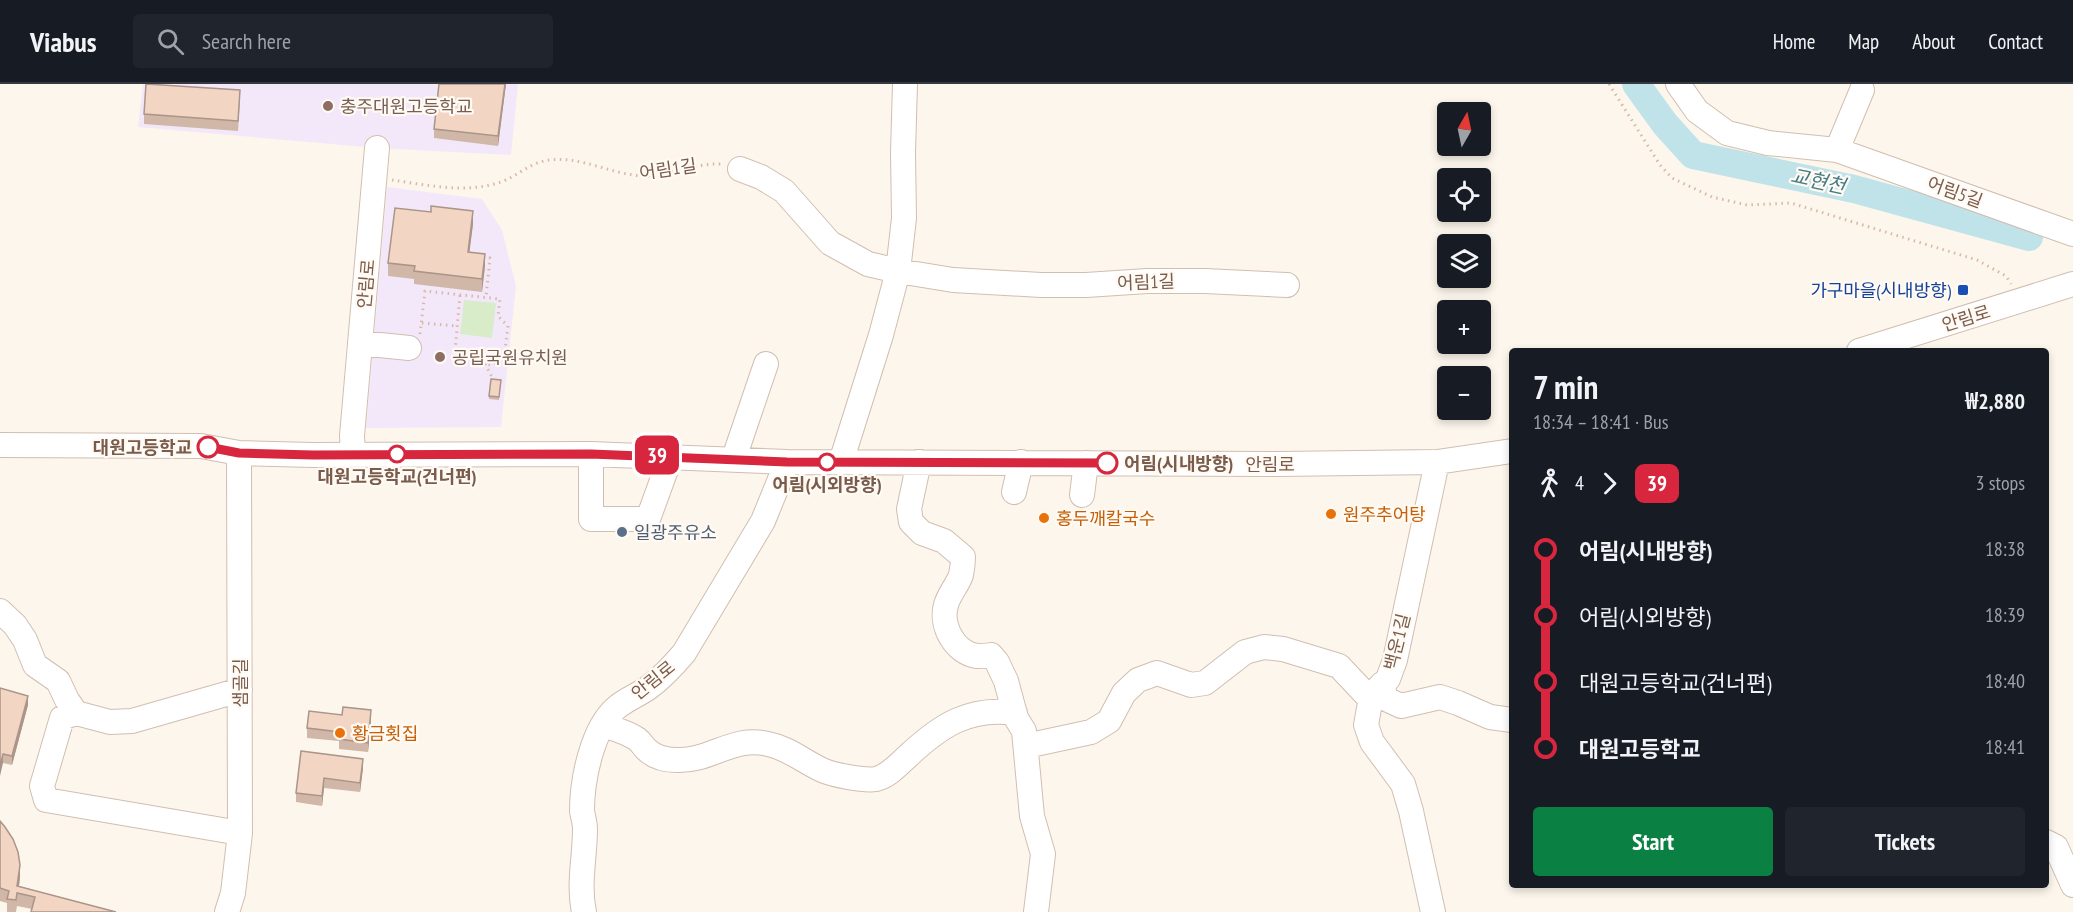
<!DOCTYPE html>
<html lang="en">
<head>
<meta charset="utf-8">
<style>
	:root { --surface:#171b24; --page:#20242c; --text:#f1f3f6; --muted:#9ea1a6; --line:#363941; --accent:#0b8043 }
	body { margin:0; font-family:"PT Sans Narrow","Noto Sans KR",sans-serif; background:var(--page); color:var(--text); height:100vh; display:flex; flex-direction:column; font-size:22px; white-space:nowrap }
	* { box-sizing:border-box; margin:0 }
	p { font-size:20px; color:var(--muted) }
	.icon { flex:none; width:33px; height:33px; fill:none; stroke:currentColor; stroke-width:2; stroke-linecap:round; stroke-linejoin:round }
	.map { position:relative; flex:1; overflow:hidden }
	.drawer { position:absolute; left:1509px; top:264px; width:540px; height:540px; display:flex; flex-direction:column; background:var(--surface); border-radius:6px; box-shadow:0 3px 9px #0003 }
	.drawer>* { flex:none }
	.badge { padding:0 12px; border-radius:9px; font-size:21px; line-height:39px }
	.needle { width:39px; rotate:9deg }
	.controls { position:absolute; left:1437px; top:18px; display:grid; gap:12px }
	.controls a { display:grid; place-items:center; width:54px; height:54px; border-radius:6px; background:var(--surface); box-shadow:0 3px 9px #0003; font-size:30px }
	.map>.badge { position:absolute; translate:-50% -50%; box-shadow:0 0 0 3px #fff }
	.legs { display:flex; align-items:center; gap:9px; height:66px; padding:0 24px; font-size:20px }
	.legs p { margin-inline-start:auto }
	.headline { display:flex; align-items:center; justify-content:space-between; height:102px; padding:0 24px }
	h1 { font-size:33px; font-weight:600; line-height:45px }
	.primary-button { display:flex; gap:12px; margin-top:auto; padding:12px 24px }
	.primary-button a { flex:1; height:69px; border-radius:6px; background:var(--accent); color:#fff; font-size:24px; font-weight:600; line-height:69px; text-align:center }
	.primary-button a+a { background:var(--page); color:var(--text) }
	ul { padding:0 24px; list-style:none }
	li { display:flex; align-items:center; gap:21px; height:66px; font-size:22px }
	li i { display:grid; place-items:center; width:9px; height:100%; margin:0 8px; background:currentColor }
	li i::after { content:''; width:15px; height:15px; margin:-8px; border:4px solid; border-radius:50%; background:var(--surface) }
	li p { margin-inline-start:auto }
	li:first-child i { background:linear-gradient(#0000 50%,currentColor 0) }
	li:last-child i { background:linear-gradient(currentColor 50%,#0000 0) }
	header { display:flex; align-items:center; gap:36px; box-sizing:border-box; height:84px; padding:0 30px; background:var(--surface); border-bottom:2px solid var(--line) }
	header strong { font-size:28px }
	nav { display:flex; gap:33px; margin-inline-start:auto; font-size:21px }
	.search { width:420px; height:54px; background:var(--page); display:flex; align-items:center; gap:15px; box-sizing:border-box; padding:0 21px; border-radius:6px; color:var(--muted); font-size:22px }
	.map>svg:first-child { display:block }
	.education { fill:#f3e8fa }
	.green { fill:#d8ecc9 }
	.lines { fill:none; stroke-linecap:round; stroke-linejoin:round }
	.river { stroke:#bfe3e8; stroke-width:28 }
	.minor-casing { stroke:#d1beb0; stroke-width:26 }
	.path { stroke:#d9b8a5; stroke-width:3; stroke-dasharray:1.5 4.5; stroke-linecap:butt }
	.minor { stroke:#fff; stroke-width:24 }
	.wall { fill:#d1b7a8 }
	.shaded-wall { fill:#aa9588 }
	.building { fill:#f3d5c3; stroke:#aa9588; stroke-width:1.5 }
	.line-1-casing { stroke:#fff; stroke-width:14 }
	.line-1 { stroke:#d7263d; stroke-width:9 }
	.education-dot { fill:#8d6e63; stroke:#fffaf3; stroke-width:2 }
	.transit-dot { fill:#1a4fb4; stroke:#fffaf3; stroke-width:2 }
	.stop-1-dot { fill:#fff; stroke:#d7263d; stroke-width:3 }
	.food-dot { fill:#e8710a; stroke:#fffaf3; stroke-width:2 }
	.service-dot { fill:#5c6f8a; stroke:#fffaf3; stroke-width:2 }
	.labels { text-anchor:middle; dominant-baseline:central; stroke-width:4.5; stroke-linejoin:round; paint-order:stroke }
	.education-label { font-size:18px; fill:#785e54; stroke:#fffaf3; text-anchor:start }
	.street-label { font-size:18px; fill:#7a5c4d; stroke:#fffaf3 }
	.transit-label { font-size:18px; fill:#164399; stroke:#fffaf3; text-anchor:end }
	.stop-label { font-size:18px; font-weight:bold; fill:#7a5c4d; stroke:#fffaf3 }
	.food-label { font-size:18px; fill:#c56008; stroke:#fffaf3; text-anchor:start }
	.service-label { font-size:18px; fill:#4e5e75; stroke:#fffaf3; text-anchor:start }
	.water-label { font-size:20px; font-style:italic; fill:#437c86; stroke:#fffaf3 }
</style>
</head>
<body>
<header>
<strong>Viabus</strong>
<div class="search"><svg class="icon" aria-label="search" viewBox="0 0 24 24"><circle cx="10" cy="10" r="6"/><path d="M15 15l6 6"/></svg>Search here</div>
<nav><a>Home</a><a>Map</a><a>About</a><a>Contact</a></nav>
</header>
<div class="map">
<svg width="2073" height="828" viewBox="0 0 2073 828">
	<rect width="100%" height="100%" fill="#fdf6ec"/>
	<path class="education" d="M 143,0 L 518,0 L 511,71 L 377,64 L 138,43 Z
		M 387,103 L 482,115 L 502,146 L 516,202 L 501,343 L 366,344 Z"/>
	<path class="green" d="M 464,216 L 496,219 L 492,254 L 460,250 Z"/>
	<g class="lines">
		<path class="river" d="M 1636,0 L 1665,40 L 1693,71 L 1854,105 L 2029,153"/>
		<g class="minor-casing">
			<path id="minor" d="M 1678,0 L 1697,27 L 1727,49 L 1768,59 L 1837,66 L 2073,150
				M 1837,66 L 1862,6
				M 740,85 L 761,93 L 784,107 L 830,159 L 868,180 L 898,187 L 953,196 L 1041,201 L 1086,201 L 1147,197 L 1205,197 L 1287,201
				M 360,259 L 409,264
				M 1859,267 L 2073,200
				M 0,361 L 201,362 L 239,369 L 313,371 L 591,370 L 787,378 L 1279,380 L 1437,378 L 1512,367
				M 591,370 L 591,435 L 648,435 L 671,372
				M 353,371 L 352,352 L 377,64
				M 734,374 L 766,280
				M 841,378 L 881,251 L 898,187 L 904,134 L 903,69 L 905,0
				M 919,378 L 909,425 L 911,438 L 922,449 L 944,457 L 963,473 C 963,479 962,486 961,491 C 957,502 949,510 946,521 C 940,542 955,569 977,572 C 981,572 987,572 991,571 L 997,578 L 1006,597 L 1016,634 L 1024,647 L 1032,732 L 1043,770 L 1036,828
				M 1014,408 L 1021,378
				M 1082,411 L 1086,379
				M 0,527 L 15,541 L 25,556 L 35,581 L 58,597 L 67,616 L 76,629
				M 1382,600 L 1386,615 L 1401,622 L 1440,613 L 1458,619 L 1490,633 L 1512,636
				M 603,641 C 615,645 627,648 637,655 C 641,658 643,662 646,665 C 654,673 665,676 676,676 C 710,678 733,651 768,660 C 788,664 803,677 822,686 C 833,691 864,697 876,695 C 889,692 899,680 909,671 C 940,642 970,622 1015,629
				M 1026,662 L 1091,648 L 1109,637 L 1124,609 L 1138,596 L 1157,589 L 1191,601 L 1205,599 L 1245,568 L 1264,563 L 1283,565 L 1339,582 L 1372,617
				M 240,749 L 46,716 L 42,702 L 62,634 L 76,629 L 110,638 L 132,637 L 240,606
				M 2046,758 L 2056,763 L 2073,801
				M 227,828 L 233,809 L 240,749 L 239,369
				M 584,828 C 578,800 585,773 585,745 C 585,739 583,733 582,727 C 582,696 592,645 616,624 C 625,616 638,611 648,604 C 662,594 673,582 684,569 L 763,437 L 787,378
				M 1433,828 L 1411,727 L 1403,700 L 1372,658 L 1366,641 L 1369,624 L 1376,606 L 1388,595 L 1395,576 L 1437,378"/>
		</g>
		<path class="path" d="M 1609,0 L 1660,81 L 1672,94 L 1712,113 L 1747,121 L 1791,119 L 1977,176 L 2006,192 L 2011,200
			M 392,96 C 427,101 466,110 501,98 C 518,92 530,78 550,76 C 582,72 612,91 644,92 C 669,92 694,79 721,80
			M 483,173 L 490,174 L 486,213
			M 422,239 L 457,242
			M 420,250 L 425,207 L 500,215 L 498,232 L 508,242 L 504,273 L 494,281 L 461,278 L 455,267 L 460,211
			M 485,280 L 493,295"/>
		<use href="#minor" class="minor"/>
	</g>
	<path class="wall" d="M 439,0 L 506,0 L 498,62 L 434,54 L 434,45 Z
		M 240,16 L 238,47 L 144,40 L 144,30 Z
		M 473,140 L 469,168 L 485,182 L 482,208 L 414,200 L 414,195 L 388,192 L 388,179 Z
		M 501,296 L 499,316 L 489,315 L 489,312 Z
		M 0,604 L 28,621 L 12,681 L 3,679 Z
		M 371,636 L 368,668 L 339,665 L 339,657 L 307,654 L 307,644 Z
		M 301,667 L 363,684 L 360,708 L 324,704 L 322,722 L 296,718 L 296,709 Z
		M 0,737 L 20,793 L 19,802 L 116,828 L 32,825 L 17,822 L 16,828 L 7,828 L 7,819 L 0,817 Z"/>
	<path class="shaded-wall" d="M 505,0 L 506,0 L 498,62 L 498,52 Z
		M 473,127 L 473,140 L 468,180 L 468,168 Z
		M 485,170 L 485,182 L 482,208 L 482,195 Z
		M 28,612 L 28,621 L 12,681 L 12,672 Z
		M 371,626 L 371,636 L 368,668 L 368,659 Z
		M 3,670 L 3,679 L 0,692 L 0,682 Z
		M 363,675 L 363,684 L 360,708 L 360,699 Z
		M 324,694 L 324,704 L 322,722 L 322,712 Z
		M 20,781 L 20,793 L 18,810 L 17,802 Z"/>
	<path class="building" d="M 146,0 L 240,6 L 238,37 L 144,30 Z
		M 439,0 L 505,0 L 498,52 L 434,45 Z
		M 431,122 L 473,127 L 468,168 L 485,170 L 482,195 L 414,187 L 415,182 L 388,179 L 395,124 L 431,128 Z
		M 491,295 L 501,296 L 499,313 L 489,312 Z
		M 0,604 L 28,612 L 12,672 L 3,670 L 0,682 Z
		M 343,623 L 371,626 L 368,659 L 339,655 L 340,648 L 307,644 L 309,627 L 342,631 Z
		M 301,667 L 363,675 L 360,699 L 324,694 L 322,712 L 296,709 Z
		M 0,737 L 5,743 L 13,755 L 18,768 L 20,781 L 17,802 L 116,828 L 31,828 L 35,813 L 17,809 L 16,816 L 7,815 L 9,807 L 0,804 Z"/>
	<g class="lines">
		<g class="line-1-casing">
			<path id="line-1" d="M 208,363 L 239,369 L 313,371 L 591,370 L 787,378 L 1107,379"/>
		</g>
		<use href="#line-1" class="line-1"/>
	</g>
	<g class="education-dot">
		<circle cx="328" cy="22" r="6"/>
		<circle cx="440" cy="273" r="6"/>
	</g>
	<rect class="transit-dot" x="1957" y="200" width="12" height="12" rx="3"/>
	<g class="stop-1-dot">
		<circle cx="208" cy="363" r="10"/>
		<circle cx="397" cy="370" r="8"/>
		<circle cx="827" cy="378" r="8"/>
		<circle cx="1107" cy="379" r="10"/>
	</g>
	<g class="food-dot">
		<circle cx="1331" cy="430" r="6"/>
		<circle cx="1044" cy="434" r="6"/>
		<circle cx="340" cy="649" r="6"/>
	</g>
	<circle class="service-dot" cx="622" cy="448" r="6"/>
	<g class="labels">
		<g class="education-label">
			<text x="340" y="22">충주대원고등학교</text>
			<text x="452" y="273">공립국원유치원</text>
		</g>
		<g class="street-label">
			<text transform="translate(668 85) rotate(-8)">어림1길</text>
			<text transform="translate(1955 108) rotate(20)">어림5길</text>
			<text transform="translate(1146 198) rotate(-2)">어림1길</text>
			<text transform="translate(366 200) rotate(-85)">안림로</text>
			<text transform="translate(1966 234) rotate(-17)">안림로</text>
			<text x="1270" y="380">안림로</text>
			<text transform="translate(1397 558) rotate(-76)">백운1길</text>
			<text transform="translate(653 596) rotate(-39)">안림로</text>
			<text transform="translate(240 599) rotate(-90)">샘골길</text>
		</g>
		<g class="transit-label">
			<text x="1951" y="206">가구마을(시내방향)</text>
		</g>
		<g class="stop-label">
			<text x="192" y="363" text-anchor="end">대원고등학교</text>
			<text x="1124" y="379" text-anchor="start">어림(시내방향)</text>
			<text x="397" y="392">대원고등학교(건너편)</text>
			<text x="827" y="400">어림(시외방향)</text>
		</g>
		<g class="food-label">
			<text x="1343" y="430">원주추어탕</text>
			<text x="1056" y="434">홍두깨칼국수</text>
			<text x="352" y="649">황금횟집</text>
		</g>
		<g class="service-label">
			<text x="634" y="448">일광주유소</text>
		</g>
		<g class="water-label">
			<text transform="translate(1818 97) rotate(12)">교현천</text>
		</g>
	</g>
</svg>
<div class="controls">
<a><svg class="needle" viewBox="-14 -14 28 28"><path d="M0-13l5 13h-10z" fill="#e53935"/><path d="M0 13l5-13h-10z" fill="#9ea1a6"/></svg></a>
<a><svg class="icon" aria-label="locate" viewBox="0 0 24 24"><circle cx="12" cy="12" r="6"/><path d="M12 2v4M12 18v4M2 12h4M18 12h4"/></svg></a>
<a><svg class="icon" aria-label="layers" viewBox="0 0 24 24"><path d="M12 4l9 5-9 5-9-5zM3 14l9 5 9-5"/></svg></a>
<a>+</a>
<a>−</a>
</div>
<b class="badge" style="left:657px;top:371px;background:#d7263d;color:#fff">39</b>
<section class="drawer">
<div class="headline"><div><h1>7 min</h1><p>18:34 – 18:41 · Bus</p></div><b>₩2,880</b></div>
<div class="legs"><svg class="icon" aria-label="walk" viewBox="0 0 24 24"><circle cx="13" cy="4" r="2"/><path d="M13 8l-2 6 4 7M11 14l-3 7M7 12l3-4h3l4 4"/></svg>4<svg class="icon" aria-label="forward" viewBox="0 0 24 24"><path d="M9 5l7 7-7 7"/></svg><b class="badge" style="background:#d7263d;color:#fff">39</b><p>3 stops</p></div>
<ul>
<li><i style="color:#d7263d"></i><b>어림(시내방향)</b><p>18:38</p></li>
<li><i style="color:#d7263d"></i><span>어림(시외방향)</span><p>18:39</p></li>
<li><i style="color:#d7263d"></i><span>대원고등학교(건너편)</span><p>18:40</p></li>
<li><i style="color:#d7263d"></i><b>대원고등학교</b><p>18:41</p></li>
</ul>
<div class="primary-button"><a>Start</a><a>Tickets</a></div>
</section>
</div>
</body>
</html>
